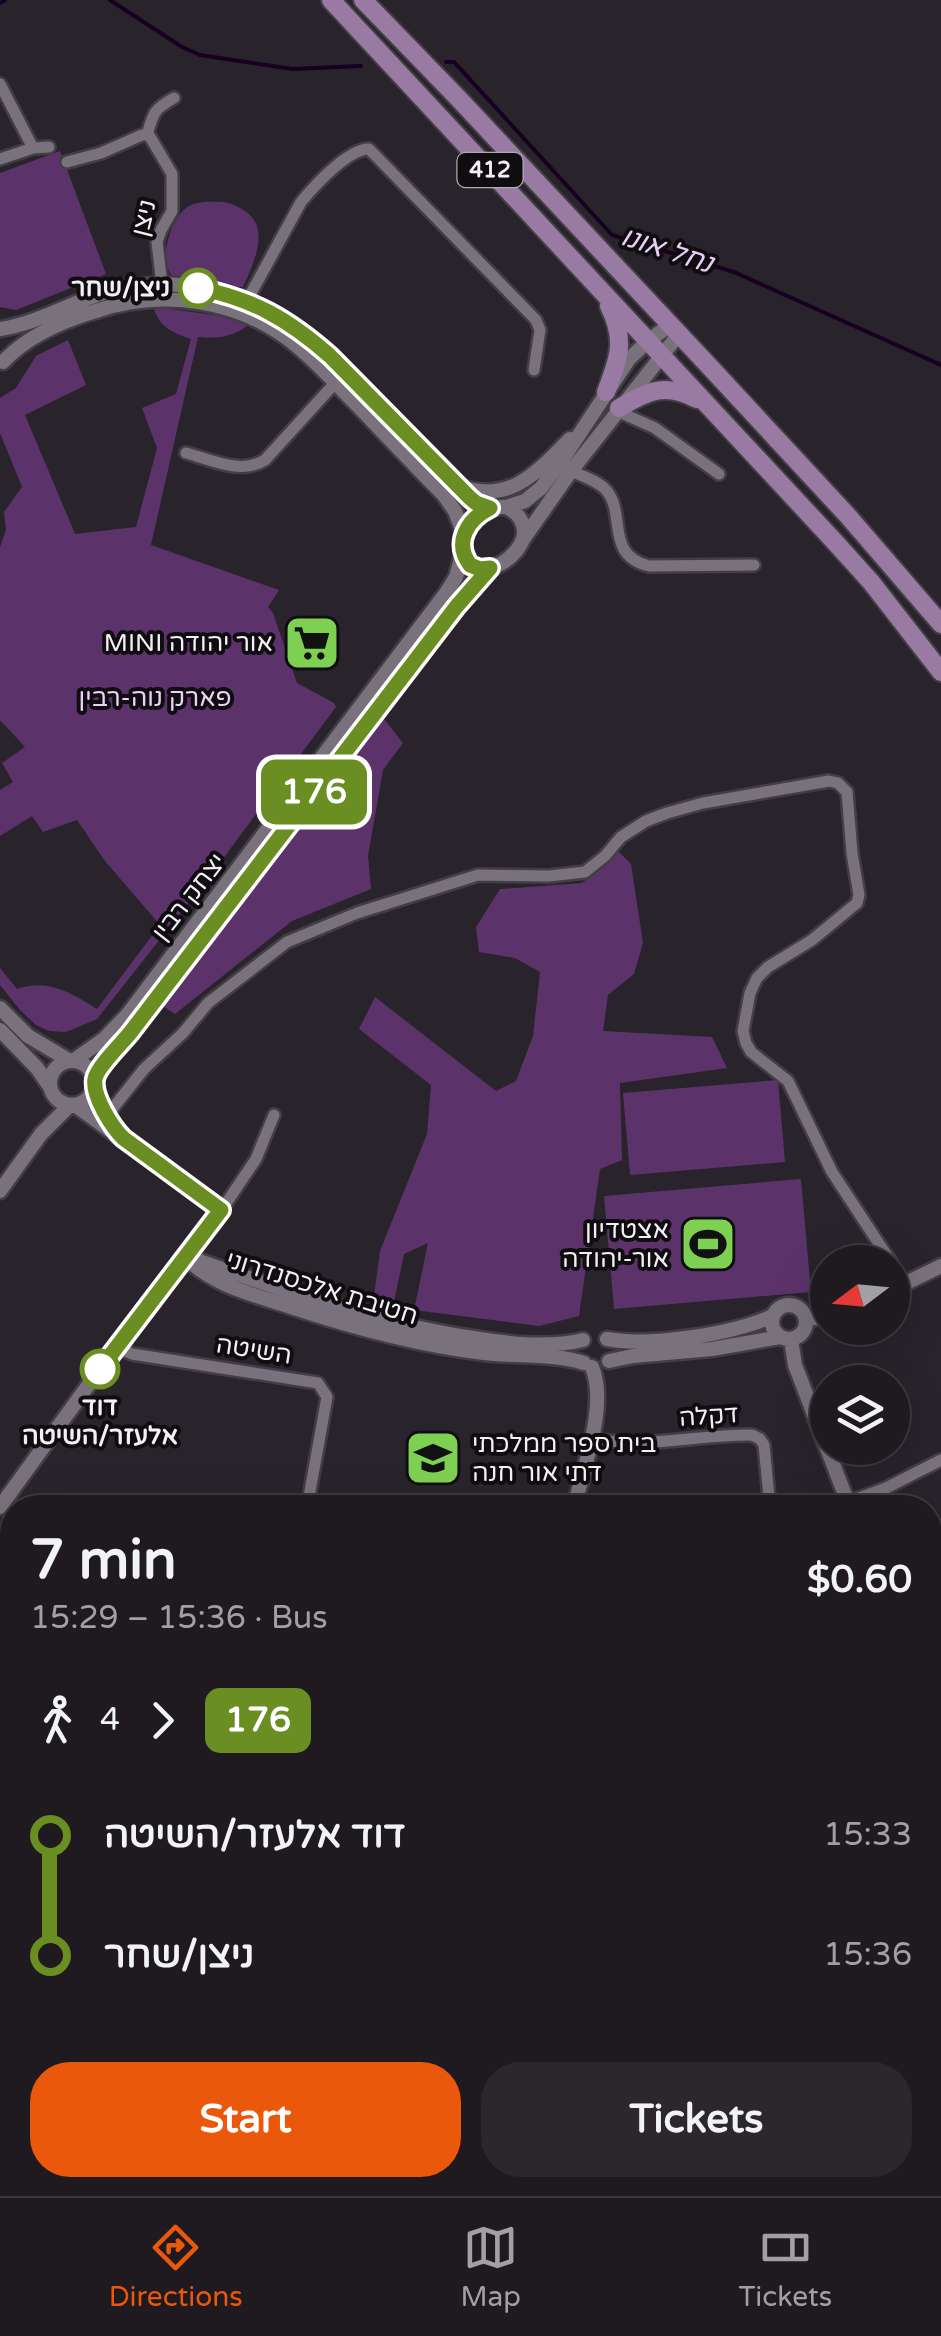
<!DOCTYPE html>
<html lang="en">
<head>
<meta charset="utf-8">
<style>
	:root { --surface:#1f1a20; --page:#2c272d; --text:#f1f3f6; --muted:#a1a1a5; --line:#3c383e; --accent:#ea580c }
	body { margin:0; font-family:"Varela Round","Noto Sans Hebrew",sans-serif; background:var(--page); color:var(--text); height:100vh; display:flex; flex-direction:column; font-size:38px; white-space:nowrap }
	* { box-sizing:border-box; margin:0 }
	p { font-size:32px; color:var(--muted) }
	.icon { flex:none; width:55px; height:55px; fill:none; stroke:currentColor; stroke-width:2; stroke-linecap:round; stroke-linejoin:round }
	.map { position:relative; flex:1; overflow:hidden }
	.drawer { position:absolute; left:0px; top:1495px; width:942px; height:702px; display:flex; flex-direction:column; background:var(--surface); border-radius:40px 40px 0 0; box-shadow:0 10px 40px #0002,0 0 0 2px var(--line) }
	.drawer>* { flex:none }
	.badge { padding:0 20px; border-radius:15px; font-size:35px; line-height:65px }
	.needle { width:65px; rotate:254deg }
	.fabs { position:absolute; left:810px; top:1245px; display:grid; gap:20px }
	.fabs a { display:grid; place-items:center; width:100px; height:100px; border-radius:50%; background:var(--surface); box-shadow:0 10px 40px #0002,0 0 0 2px var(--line); font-size:50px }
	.map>.badge { position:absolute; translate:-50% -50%; box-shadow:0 0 0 5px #fff }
	.legs { display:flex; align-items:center; gap:15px; height:110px; padding:0 30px; font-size:32px }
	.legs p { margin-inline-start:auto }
	.summary { display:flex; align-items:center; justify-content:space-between; height:170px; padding:0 30px }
	h1 { font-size:55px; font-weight:700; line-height:75px }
	.action { display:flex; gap:20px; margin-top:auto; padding:20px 30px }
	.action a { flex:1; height:115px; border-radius:40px; background:var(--accent); color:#fff; font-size:40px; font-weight:700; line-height:115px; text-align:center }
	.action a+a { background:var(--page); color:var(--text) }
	ul { padding:0 30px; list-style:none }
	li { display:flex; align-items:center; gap:35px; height:120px; font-size:38px }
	li i { display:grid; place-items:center; width:15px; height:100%; margin:0 12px; background:currentColor }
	li i::after { content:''; width:25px; height:25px; margin:-12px; border:8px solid; border-radius:50%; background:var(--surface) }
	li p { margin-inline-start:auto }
	li:first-child i { background:linear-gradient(#0000 50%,currentColor 0) }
	li:last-child i { background:linear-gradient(currentColor 50%,#0000 0) }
	.menu { display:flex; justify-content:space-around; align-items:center; height:140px; border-top:2px solid var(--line); background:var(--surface); font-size:28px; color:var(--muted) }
	.menu a { display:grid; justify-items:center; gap:5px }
	.menu .active { color:var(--accent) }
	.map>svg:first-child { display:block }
	.green { fill:#5b336a }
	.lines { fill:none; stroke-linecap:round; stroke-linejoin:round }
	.stream { stroke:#170020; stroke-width:4 }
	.minor-casing { stroke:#433e45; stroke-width:16 }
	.tertiary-casing { stroke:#433e45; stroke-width:19 }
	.secondary-casing { stroke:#433e45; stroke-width:20 }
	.primary-casing { stroke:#433e45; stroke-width:22 }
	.minor { stroke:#79727c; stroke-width:11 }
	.tertiary { stroke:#79727c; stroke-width:14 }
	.secondary { stroke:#887690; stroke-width:15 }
	.primary { stroke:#987aa3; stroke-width:18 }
	.line-1-casing { stroke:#fff; stroke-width:22 }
	.line-1 { stroke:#6b8e23; stroke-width:15 }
	.stop-1-dot { fill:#fff; stroke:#6b8e23; stroke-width:5 }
	.labels { text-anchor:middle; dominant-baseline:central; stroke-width:8; stroke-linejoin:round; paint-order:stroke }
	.shield { fill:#100d11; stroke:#afabb1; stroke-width:2.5 }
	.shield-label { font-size:22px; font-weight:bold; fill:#f3eff5 }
	.street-label { font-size:25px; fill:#f3eff5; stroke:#100d11 }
	.stop-label { font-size:25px; font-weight:bold; fill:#f3eff5; stroke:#100d11; text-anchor:end }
	.poi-label { font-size:25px; fill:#f3eff5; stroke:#100d11; text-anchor:end }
	.park-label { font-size:25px; fill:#ecd0f7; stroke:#100d11 }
	.water-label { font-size:28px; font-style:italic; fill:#ebcef6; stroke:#100d11 }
</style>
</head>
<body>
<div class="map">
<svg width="941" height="2196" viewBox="0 0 941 2196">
	<rect width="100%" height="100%" fill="#29232b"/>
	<path class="green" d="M 60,151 L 106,274 L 16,310 L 0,307 L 0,173 Z
		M 224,202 C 275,215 259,252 243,287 C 222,287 198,289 178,280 C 155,269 169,222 185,209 C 196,200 210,202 224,202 Z
		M 163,308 L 221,316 L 248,325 C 234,337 215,339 198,337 L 151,545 L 279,590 L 268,607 L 273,613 L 297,683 L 334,703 L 336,707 L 213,872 L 97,1019 L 66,1032 L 49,1031 L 36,1025 L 21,1011 L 0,985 L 0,968 L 17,989 C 47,978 72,993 97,1009 L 160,925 L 105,861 L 77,820 L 43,832 L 32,816 L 0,836 L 0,790 L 13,782 L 2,763 L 25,747 L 0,720 L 0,547 L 6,530 L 4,512 L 22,487 L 0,433 L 0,398 L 16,388 L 36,356 L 68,340 L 86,385 L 25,415 L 75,534 L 136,527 L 157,448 L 142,408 L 176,394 L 191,339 C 174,333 160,328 154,309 Z
		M 384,719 L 403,743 L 383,770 L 368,856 L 371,889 L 292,921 L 175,1014 L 156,1002 Z
		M 619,852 L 631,864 L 643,943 L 634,974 L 608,995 L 603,1031 L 712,1037 L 727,1068 L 620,1083 L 622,1160 L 600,1169 L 579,1316 L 539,1326 L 414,1310 L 428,1243 L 404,1254 L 391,1316 L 372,1311 L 380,1251 L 427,1134 L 431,1085 L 359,1029 L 375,997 L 496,1091 L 516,1081 L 533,1036 L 540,972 L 515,958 L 479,952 L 476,927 L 500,889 L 582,883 Z
		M 778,1080 L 785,1162 L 630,1175 L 623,1093 Z
		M 801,1179 L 811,1292 L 614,1309 L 604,1196 Z"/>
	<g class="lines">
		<path class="stream" d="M 110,0 L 182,47 L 200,55 L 292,69 L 361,66
			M 0,3 L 5,0
			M 446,62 L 454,62 L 612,235 L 734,272 L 941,365"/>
		<g class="minor-casing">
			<path id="minor" d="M 0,84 L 33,148 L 49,147
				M 147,135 C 153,113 154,109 174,98
				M 0,159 L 33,148
				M 67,162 L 101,153 L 142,135 L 149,135 L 172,174 L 172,211 L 161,230 L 157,242 L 162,285
				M 243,308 L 301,202 C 315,185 348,149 369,149 L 536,320 L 540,330 L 534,370
				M 617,411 L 655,428 L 719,474
				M 186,453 C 212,460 241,475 265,460 L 335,383
				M 571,471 C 582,476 599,481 607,491 C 626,515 605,555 649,566 L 754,565
				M 97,1116 L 113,1108 L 144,1069 L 183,1033 L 208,1003 L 287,942 L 357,913 L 478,875 L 549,876 L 585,872 L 605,856 L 621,837 L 646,821 L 667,813 L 703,803 L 829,781 L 838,783 L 847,792 L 852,853 L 859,895 L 857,903 L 812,940 L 768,967 L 757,978 L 750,993 L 743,1031 L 746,1043 L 751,1052 L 788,1081 L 832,1172 L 891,1262
				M 221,1211 L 256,1159 L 274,1115
				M 116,1347 L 132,1354 L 318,1383 L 327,1397 L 307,1508
				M 591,1438 C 645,1450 698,1434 752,1435 L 760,1439 L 764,1445 L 770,1508
				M 848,1502 L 886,1488 L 941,1460
				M 930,1555 L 941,1549
				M 930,1643 L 941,1638
				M 12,1764 L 6,1788 L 12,1801
				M 930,2045 L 941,2070
				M 0,2121 L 12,2126
				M 490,2185 L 491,2196
				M 741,2185 L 745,2196
				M 284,2196 L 288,2185
				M 527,2196 L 528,2185"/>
		</g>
		<g class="tertiary-casing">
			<path id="tertiary" d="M 0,329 C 46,322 84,293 130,287 C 242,272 301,327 373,401 C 405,434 436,467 469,498 L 476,503 L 490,508
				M 3,362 C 27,336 62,321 96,311 C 161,289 237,299 292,342 C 316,361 336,384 358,406 C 386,435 414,465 443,494 L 455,511 L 464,535
				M 461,487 C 511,504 538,471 570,439
				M 506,507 L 525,501 L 541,488 L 565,456 L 629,359 L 648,341 L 670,325
				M 506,507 C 518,512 527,524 523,539 C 520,548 511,558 502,563 C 452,593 447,504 506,507 Z
				M 522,541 L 571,471 L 679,334
				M 0,1008 L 28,1036 L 70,1061
				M 0,1030 L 37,1068 L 50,1087
				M50 1083a22 22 0 1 1 44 0a22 22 0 1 1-44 0Z
				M 73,1061 L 104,1039 L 128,1014 L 446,593 L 456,577 L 463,552
				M 94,1082 L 98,1070 L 130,1033 L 441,626 L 477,580 L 490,568
				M 94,1085 L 104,1114 L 112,1127
				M 0,1191 L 41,1134 L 70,1105
				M 184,1256 C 212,1285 251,1294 288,1306 C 351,1327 417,1345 484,1353 C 516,1357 553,1353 584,1363
				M 191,1258 C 282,1290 372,1322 467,1337 C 504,1343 546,1349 583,1340
				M 892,1290 L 941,1266
				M772 1322a17 17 0 1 1 34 0a17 17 0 1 1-34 0Z
				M 806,1320 L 828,1315
				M 607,1339 C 651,1347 732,1334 773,1316
				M 791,1339 L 795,1365 L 850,1508
				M 609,1361 L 633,1356 L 712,1349 L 780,1337
				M 0,1507 L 116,1347 L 221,1211 L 75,1105
				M 574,1508 C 583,1469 608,1405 592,1367
				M 930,1706 L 941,1733
				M 12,2136 L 8,2159 L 12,2174
				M 21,2185 L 29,2191 L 41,2196
				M 103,2185 L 145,2196
				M 171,2185 L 214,2196
				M 56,2196 L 69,2192 L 77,2185"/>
		</g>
		<g class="secondary-casing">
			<path id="secondary" d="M 0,1818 L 12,1836
				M 0,1839 L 12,1856
				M 930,2089 L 941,2085
				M 930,2105 L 941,2100
				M 568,2185 L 570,2196
				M 587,2185 L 589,2196
				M 672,2196 L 699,2185
				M 706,2196 L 732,2185"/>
		</g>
		<g class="primary-casing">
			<path id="primary" d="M 331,0 L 834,541 L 871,582 L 941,672
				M 363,0 L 458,98 L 709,366 L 848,516 L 941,624
				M 606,392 C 619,358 626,340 609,306
				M 619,408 C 648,391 665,382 697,399"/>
		</g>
		<use href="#minor" class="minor"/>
		<use href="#tertiary" class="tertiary"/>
		<use href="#secondary" class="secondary"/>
		<use href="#primary" class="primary"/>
	</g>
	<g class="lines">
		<g class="line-1-casing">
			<path id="line-1" d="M 100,1369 L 221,1210 L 123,1138 C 112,1127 92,1096 95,1079 C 97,1067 122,1043 130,1033 L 456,607 L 490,568 L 480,569 L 470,565 C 453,542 468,519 490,508 L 476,503 L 470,498 L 330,356 C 288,319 253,299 198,288"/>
		</g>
		<use href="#line-1" class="line-1"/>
	</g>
	<defs>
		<g id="supermarket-square" transform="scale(2.875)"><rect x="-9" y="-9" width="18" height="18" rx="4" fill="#7ed053" stroke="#100d11"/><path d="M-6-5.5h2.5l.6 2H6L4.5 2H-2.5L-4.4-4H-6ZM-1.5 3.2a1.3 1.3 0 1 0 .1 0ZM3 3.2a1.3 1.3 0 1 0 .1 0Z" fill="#111"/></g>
		<g id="stadium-square" transform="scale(2.875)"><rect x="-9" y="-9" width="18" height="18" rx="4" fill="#7ed053" stroke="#100d11"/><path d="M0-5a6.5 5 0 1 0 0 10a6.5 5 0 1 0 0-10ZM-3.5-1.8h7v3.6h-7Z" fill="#111"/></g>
		<g id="school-square" transform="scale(2.875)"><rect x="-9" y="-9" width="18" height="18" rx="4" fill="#7ed053" stroke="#100d11"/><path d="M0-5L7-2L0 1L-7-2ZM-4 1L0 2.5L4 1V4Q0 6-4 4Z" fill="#111"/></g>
	</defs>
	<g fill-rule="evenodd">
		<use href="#supermarket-square" x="312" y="643"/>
		<use href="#stadium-square" x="708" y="1244"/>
		<use href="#school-square" x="433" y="1458"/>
	</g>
	<g class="stop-1-dot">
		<circle cx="198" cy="288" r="18"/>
		<circle cx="100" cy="1369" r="18"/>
	</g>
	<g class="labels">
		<rect class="shield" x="457.5" y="153" width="65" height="34" rx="8"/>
		<g class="shield-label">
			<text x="490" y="170">412</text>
		</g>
		<g class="street-label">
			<text transform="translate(144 218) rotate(-76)">ניצן</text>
			<text transform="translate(189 897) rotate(-52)">יצחק רבין</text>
			<text transform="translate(322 1288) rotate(17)">חטיבת אלכסנדרוני</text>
			<text transform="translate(254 1350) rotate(9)">השיטה</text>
			<text transform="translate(709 1416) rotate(-4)">דקלה</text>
		</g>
		<g class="stop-label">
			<text x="170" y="288">ניצן/שחר</text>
			<text x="100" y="1407" text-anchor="middle">דוד<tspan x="100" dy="29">אלעזר/השיטה</tspan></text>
		</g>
		<g class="poi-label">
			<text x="273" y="643">MINI אור יהודה</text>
			<text x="669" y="1230">אצטדיון<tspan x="669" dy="29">אור-יהודה</tspan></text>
			<text x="472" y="1444" text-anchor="start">בית ספר ממלכתי<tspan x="472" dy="29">דתי אור חנה</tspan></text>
		</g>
		<g class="park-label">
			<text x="155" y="698">פארק נוה-רבין</text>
		</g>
		<g class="water-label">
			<text transform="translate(667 250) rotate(18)">נחל אונו</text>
		</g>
	</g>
</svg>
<div class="fabs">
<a><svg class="needle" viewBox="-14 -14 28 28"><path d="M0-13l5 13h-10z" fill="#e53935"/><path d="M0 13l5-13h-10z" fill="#a1a1a5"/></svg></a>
<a><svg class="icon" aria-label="layers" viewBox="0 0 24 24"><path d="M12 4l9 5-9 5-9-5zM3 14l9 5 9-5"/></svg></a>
</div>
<b class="badge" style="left:314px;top:792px;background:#6b8e23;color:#fff">176</b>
<section class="drawer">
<div class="summary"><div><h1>7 min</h1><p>15:29 – 15:36 · Bus</p></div><b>$0.60</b></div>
<div class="legs"><svg class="icon" aria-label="walk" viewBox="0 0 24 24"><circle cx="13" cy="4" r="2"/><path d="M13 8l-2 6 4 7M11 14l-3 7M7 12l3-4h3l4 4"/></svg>4<svg class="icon" aria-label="forward" viewBox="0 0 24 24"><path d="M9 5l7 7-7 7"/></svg><b class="badge" style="background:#6b8e23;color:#fff">176</b></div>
<ul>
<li><i style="color:#6b8e23"></i><b>דוד אלעזר/השיטה</b><p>15:33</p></li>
<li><i style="color:#6b8e23"></i><b>ניצן/שחר</b><p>15:36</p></li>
</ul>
<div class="action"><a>Start</a><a>Tickets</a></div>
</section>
</div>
<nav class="menu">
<a class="active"><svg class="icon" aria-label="directions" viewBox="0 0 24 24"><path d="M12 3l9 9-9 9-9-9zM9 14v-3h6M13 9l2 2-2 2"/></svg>Directions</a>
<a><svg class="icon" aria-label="map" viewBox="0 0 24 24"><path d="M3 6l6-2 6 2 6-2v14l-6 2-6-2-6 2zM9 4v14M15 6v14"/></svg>Map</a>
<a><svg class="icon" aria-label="tickets" viewBox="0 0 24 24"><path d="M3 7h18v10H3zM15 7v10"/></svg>Tickets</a>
</nav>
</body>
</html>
